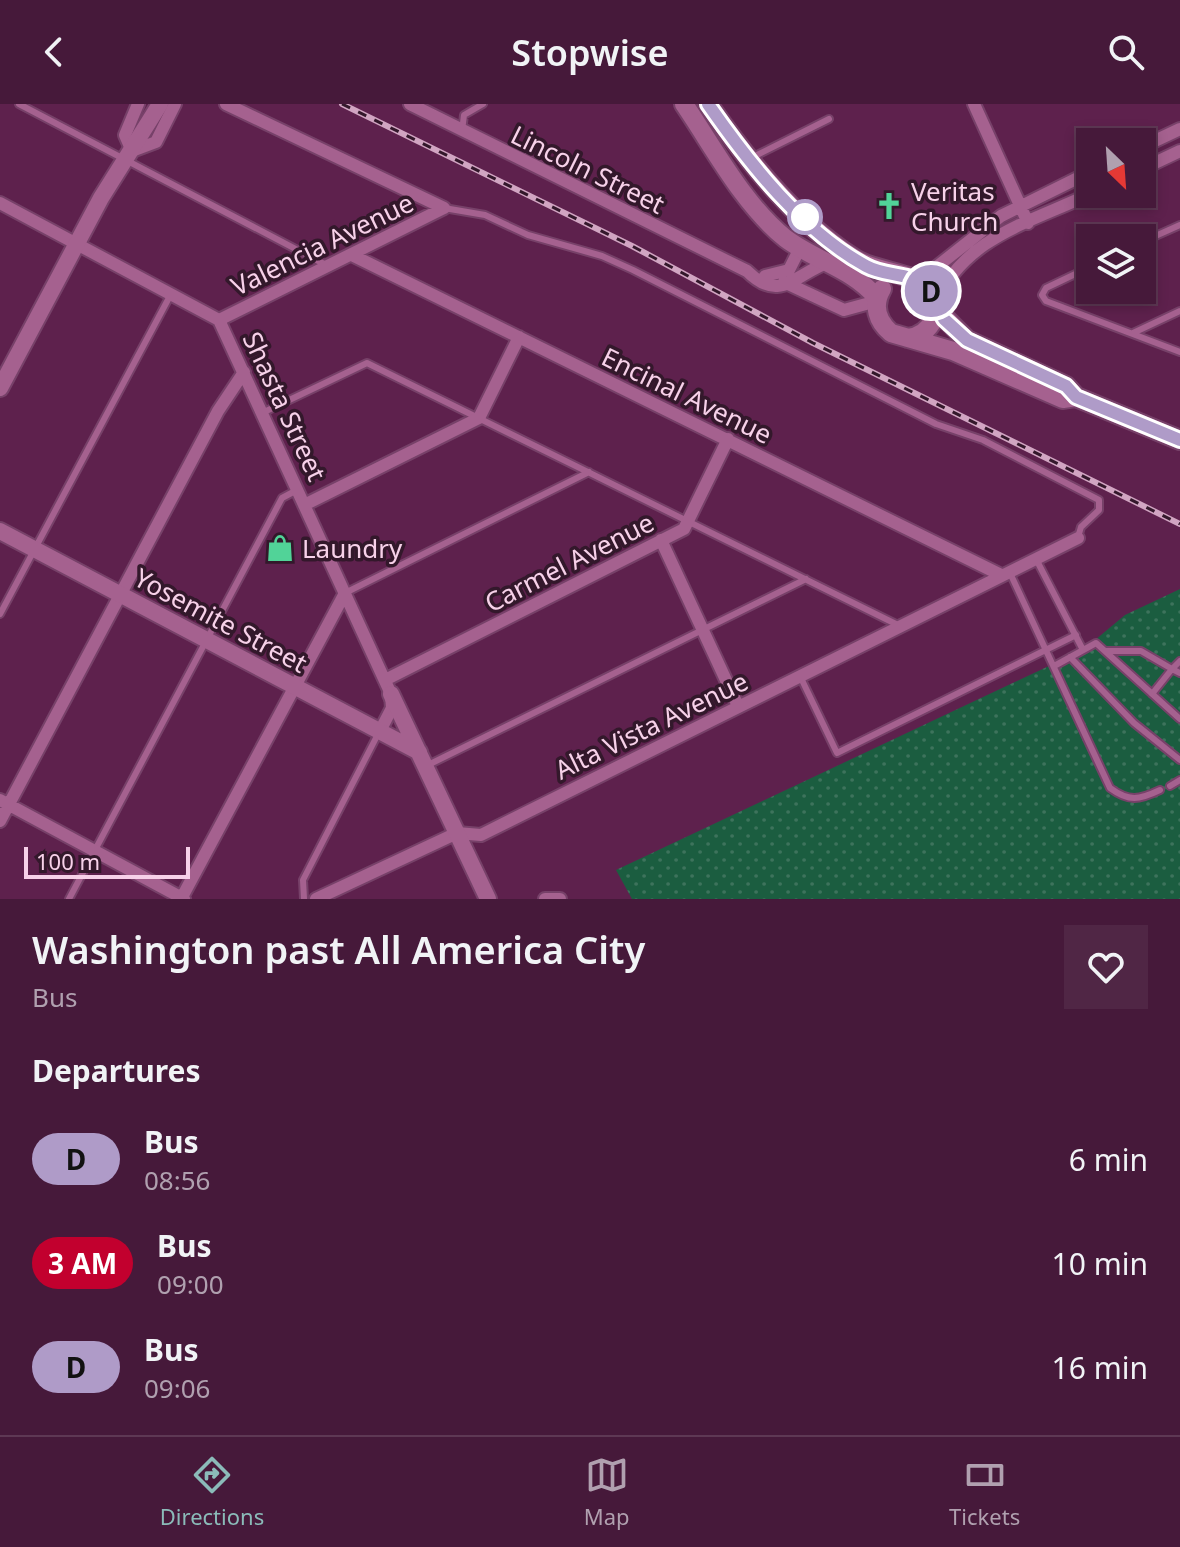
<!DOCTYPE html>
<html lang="en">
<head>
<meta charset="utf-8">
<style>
	:root { --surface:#46193a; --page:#502645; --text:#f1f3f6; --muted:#b0a0af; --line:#5e3854; --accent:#8bbbb9 }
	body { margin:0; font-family:"Noto Sans",sans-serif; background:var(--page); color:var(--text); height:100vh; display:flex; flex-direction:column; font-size:30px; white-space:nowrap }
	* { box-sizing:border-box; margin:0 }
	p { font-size:26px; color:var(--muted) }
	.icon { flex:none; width:44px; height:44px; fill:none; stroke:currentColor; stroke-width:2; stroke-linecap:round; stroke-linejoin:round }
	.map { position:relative; height:795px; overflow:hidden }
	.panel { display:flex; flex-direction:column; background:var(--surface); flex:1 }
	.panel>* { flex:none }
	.badge { padding:0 16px; border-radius:26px; font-size:28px; line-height:52px }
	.needle { width:52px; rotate:155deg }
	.buttons { position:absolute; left:1076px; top:24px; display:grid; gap:16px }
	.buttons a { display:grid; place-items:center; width:80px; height:80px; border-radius:0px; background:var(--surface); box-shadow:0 4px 12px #0003,0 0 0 2px var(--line); font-size:40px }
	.scale { position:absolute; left:24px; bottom:20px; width:166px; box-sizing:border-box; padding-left:8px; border:4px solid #f7d1e9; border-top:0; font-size:22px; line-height:28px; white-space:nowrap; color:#f7d1e9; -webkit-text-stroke:6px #33182b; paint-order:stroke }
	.map>.badge { position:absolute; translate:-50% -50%; box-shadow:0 0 0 4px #fff }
	h2 { padding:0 32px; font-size:30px; line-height:72px }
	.round { display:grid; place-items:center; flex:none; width:84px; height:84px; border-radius:0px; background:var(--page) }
	.headline { display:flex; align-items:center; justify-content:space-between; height:136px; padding:0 32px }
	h1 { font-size:38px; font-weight:600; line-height:60px }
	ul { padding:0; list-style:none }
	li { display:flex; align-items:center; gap:24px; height:104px; padding:0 32px }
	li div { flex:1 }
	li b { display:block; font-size:30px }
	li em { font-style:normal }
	li .badge { min-width:88px; font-weight:700; text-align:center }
	header { display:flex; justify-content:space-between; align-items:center; height:104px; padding:0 32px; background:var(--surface); font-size:36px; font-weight:600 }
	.menu { display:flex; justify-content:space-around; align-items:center; height:112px; border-top:2px solid var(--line); background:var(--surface); font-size:22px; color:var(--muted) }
	.menu a { display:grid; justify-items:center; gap:4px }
	.menu .active { color:var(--accent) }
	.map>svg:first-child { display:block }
	.green { fill:url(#green-dots) }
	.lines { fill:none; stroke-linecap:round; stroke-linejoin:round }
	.service-casing { stroke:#774169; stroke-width:10 }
	.minor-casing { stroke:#774169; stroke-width:16 }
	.tertiary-casing { stroke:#774169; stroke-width:20 }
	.secondary-casing { stroke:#774169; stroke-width:22 }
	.service { stroke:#a5618f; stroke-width:6 }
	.minor { stroke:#a5618f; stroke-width:12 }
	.tertiary { stroke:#a5618f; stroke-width:16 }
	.secondary { stroke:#a5618f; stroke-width:18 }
	.rail-casing { stroke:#d1a5c2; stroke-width:6 }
	.rail { stroke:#33182b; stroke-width:3; stroke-dasharray:9; stroke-linecap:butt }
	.line-casing { stroke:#fff; stroke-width:18 }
	.line { stroke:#af9bc8; stroke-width:12 }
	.stop-dot { fill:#fff; stroke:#af9bc8; stroke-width:4 }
	.labels { text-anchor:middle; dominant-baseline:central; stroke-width:7; stroke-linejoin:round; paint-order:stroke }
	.street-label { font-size:26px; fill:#f7d1e9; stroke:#33182b }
	.poi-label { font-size:26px; fill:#f7d1e9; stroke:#33182b; text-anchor:start }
</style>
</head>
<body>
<header><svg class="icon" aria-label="back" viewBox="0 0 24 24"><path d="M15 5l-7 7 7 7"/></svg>Stopwise<svg class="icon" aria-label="search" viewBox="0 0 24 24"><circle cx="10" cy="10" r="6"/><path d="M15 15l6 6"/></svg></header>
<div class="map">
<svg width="1180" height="795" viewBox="0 0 1180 795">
	<defs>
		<pattern id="green-dots" width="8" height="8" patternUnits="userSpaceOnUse" patternTransform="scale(2)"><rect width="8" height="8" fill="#1b5d40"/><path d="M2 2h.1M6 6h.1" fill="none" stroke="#3d735c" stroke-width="1.8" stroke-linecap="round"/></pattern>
	</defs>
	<rect width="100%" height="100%" fill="#5e214d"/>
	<path class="green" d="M 1180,485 L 1180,795 L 632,795 L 616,766 L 1083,546 L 1125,511 Z"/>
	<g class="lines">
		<g class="service-casing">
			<path id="service" d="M 19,0 L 328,162
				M 462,27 L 464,11 L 483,0
				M 753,53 L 829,15
				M 444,104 L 485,111 L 528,131 L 602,152 L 633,166 L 936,320 L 983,336 L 1099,396 L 1099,406 L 1081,423 L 1078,433
				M 1142,138 L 1180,121
				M 1090,163 L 1046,184 L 1042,191 L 1046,197 L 1180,248
				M 1133,229 L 1180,207
				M 262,309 L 367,259 L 900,522
				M 1036,455 L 1083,546
				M 1010,469 L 1110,684 C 1129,698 1139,696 1160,686
				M 345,489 L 589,368
				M 0,510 L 171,190
				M 1105,547 L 1141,547 L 1172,565 L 1180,557
				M 1070,553 L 1134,619 L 1180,656
				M 1056,561 L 1096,539 L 1180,615
				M 800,572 L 837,649 L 1076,531
				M 1152,590 L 1172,565 L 1180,569
				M 426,662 L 806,475
				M 1170,682 L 1180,676
				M 69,795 L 282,394 L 297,386
				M 304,795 L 303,776 L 378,630"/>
		</g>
		<g class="minor-casing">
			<path id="minor" d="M 138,0 L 125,31 L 132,47 L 156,38 L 175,0
				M 226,0 L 444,104
				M 410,0 L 747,167 C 780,200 795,170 829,158
				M 974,0 L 1028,119
				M 1142,43 L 1180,25
				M 1142,65 L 1180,47
				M 0,99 L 219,216 L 391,590 L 392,604 L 380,627
				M 352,151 L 1001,471
				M 765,172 L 789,166 L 800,144
				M 920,176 L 1001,112 L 1090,68
				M 784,178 L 844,206 L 877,197
				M 936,198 C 965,133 1029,119 1090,90
				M 219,216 L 444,104
				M 304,401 L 479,314 L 519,233
				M 661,436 L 738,602
				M 385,576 L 684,425 L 728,335
				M 0,696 L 184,795
				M 0,717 L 218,307 L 244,268
				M 181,795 L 345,489
				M 316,795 L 457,729 L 481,731 L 1078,434
				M 545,795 L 560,795"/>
		</g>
		<g class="tertiary-casing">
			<path id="tertiary" d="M 0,284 L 101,94 L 160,0
				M 0,427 L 419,648
				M 391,590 L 488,795"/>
		</g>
		<g class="secondary-casing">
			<path id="secondary" d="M 684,0 C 714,44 743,100 785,134 C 815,157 852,164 877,194
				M 708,0 C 747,56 797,119 855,155 C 875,168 916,169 928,184 C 945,204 932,231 908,234
				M 882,185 C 872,202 877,217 891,229 L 953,247 L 1063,295 L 1076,293
				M 936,205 L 967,236 L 1066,282 L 1076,293 L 1180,336"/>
		</g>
		<use href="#service" class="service"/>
		<use href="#minor" class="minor"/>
		<use href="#tertiary" class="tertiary"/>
		<use href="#secondary" class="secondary"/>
		<g class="rail-casing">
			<path id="rail" d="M 342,0 L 632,142 L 813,239 L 1180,420"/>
		</g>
		<use href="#rail" class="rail"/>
	</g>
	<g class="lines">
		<g class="line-casing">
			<path id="line" d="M 708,0 C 749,59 802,127 866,162 C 884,172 907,169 925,180 L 944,215 L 967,236 L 1066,282 L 1076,293 L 1180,336"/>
		</g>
		<use href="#line" class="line"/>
	</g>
	<defs>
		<g id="church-bare" transform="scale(2.16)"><path d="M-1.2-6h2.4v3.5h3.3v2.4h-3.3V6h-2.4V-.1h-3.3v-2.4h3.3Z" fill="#51d398" stroke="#33182b" stroke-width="2.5" paint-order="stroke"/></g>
		<g id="shop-bare" transform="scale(2.16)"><path d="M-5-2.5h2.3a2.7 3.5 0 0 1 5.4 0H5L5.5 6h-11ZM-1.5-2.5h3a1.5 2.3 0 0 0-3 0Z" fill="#51d398" stroke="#33182b" stroke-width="2.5" paint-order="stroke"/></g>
	</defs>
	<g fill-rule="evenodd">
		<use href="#church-bare" x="889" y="102"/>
		<use href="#shop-bare" x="280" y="444"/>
	</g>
	<circle class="stop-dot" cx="805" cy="113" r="16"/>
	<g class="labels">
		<g class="street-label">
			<text transform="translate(588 65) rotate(26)">Lincoln Street</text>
			<text transform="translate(322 140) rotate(-26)">Valencia Avenue</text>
			<text transform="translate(687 291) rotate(26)">Encinal Avenue</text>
			<text transform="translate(285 302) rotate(65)">Shasta Street</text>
			<text transform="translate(569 458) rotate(-27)">Carmel Avenue</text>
			<text transform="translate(221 516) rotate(28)">Yosemite Street</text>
			<text transform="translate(651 621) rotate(-26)">Alta Vista Avenue</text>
		</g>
		<g class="poi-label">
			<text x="911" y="87">Veritas<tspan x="911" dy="30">Church</tspan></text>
			<text x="302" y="444">Laundry</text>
		</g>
	</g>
</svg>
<div class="buttons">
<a><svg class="needle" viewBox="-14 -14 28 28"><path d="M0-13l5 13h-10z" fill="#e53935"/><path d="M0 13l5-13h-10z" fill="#b0a0af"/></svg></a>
<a><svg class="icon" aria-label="layers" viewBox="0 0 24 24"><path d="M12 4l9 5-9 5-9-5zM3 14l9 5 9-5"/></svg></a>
</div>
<div class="scale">100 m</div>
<b class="badge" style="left:931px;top:187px;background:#af9bc8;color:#111">D</b>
</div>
<section class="panel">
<div class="headline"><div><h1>Washington past All America City</h1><p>Bus</p></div><a class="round"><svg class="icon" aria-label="heart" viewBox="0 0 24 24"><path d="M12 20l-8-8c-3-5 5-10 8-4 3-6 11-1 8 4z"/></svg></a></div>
<h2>Departures</h2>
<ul>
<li><span class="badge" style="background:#af9bc8;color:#111">D</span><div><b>Bus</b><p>08:56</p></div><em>6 min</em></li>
<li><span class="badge" style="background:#c2002e;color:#fff">3 AM</span><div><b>Bus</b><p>09:00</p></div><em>10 min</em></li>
<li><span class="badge" style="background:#af9bc8;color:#111">D</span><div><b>Bus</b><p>09:06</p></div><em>16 min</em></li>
</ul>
</section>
<nav class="menu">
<a class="active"><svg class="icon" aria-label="directions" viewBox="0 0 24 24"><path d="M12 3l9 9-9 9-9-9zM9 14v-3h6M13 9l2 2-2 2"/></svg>Directions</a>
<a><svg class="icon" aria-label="map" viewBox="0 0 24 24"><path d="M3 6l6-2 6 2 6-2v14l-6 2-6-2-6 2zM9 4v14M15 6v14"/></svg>Map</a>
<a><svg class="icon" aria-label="tickets" viewBox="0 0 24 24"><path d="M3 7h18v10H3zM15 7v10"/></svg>Tickets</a>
</nav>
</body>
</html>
